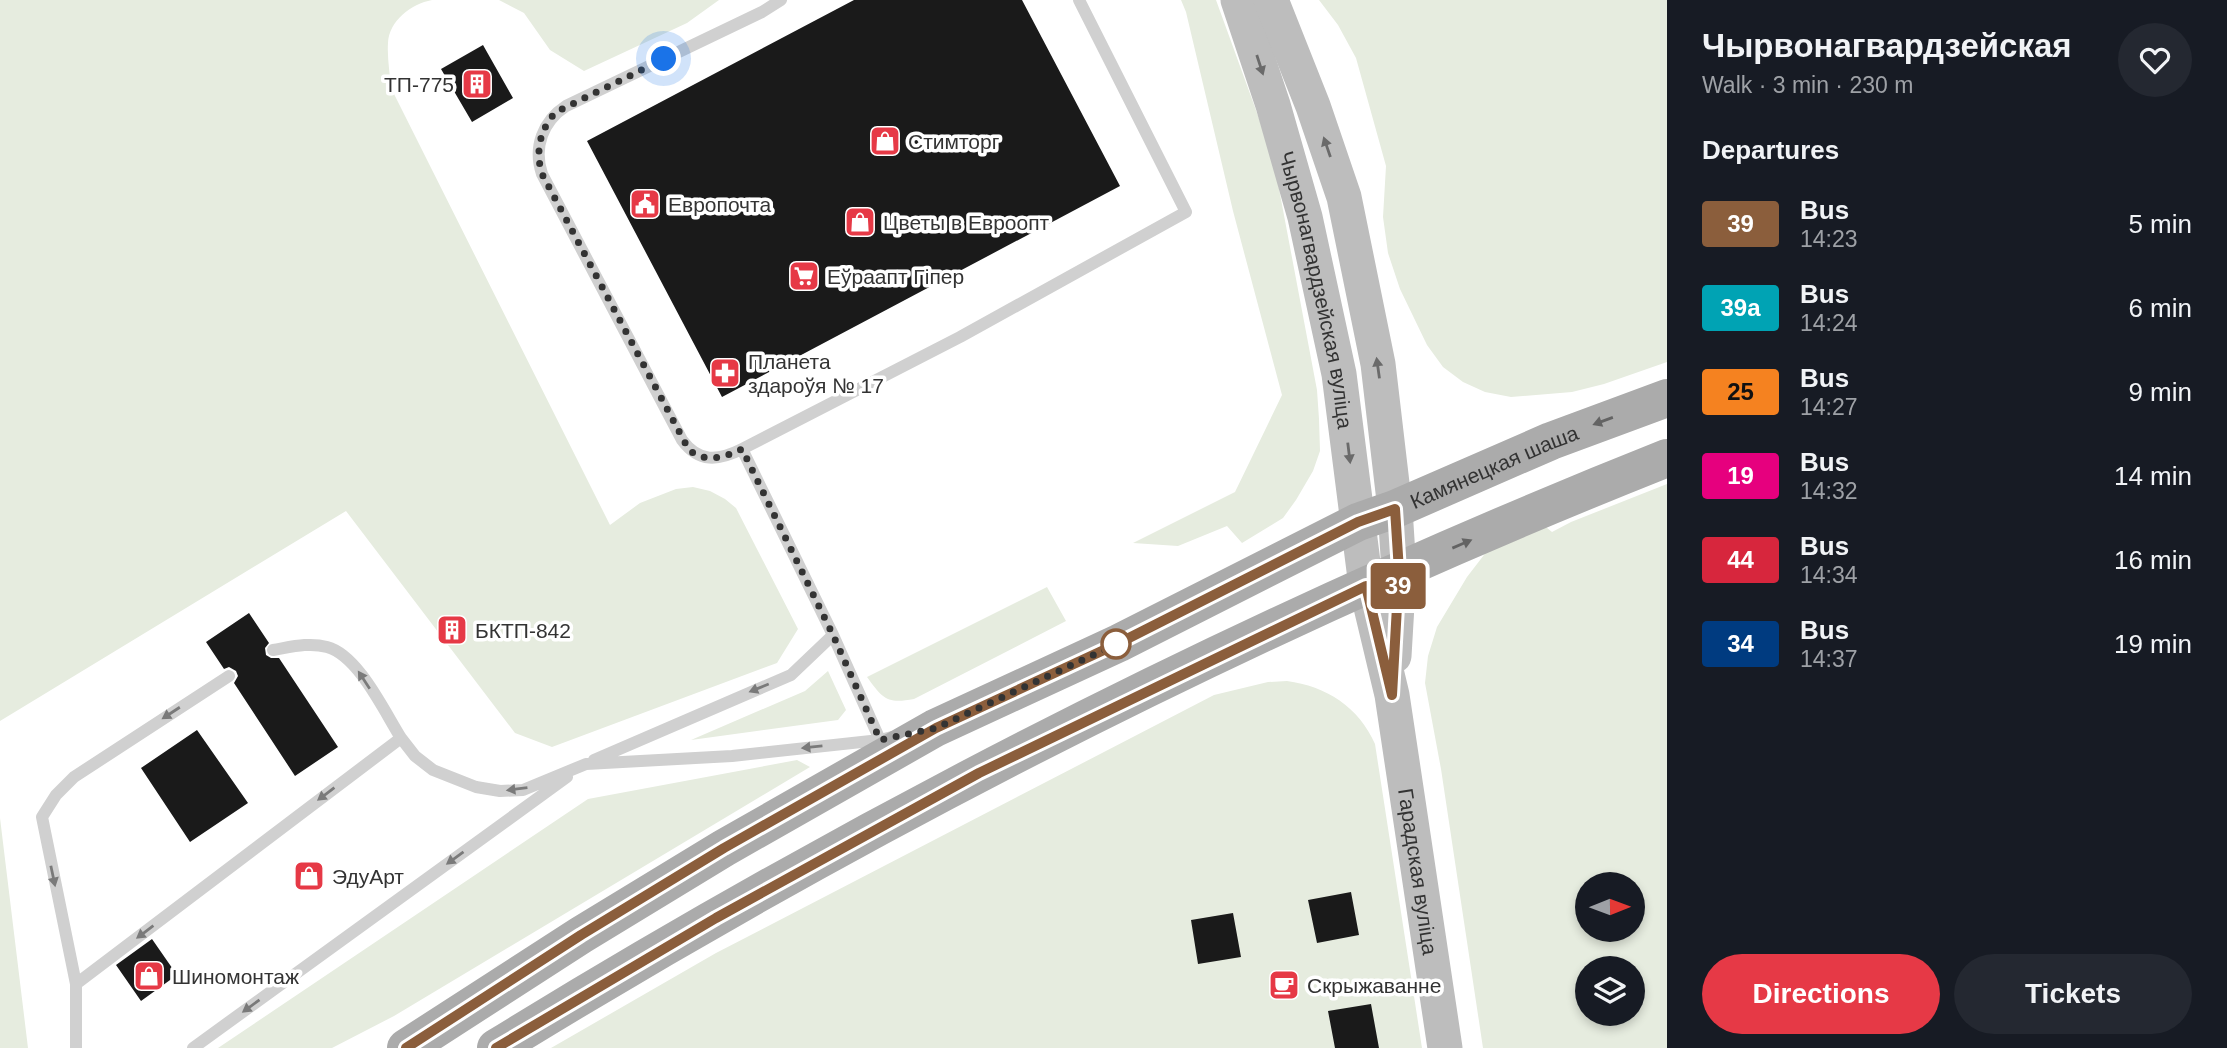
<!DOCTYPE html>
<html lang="en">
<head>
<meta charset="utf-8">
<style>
	:root { --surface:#171b24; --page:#242831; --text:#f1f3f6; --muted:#9ea1a6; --accent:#e63946 }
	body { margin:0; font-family:Helvetica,sans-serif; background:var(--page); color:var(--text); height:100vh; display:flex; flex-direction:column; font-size:26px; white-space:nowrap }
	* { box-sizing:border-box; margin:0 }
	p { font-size:23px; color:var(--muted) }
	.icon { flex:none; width:38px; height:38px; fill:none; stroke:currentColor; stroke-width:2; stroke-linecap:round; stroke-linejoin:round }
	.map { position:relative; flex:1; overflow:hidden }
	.details { display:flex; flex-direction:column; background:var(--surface); width:560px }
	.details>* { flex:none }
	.badge { padding:0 14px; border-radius:5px; font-size:24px; line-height:46px }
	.needle { width:46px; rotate:89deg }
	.tools { position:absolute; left:1575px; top:872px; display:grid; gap:14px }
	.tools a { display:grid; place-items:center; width:70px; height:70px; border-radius:50%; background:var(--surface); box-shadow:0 4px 10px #0003; font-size:35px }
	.you { position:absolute; width:35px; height:35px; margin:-18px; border:5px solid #fff; border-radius:50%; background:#1a73e8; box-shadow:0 0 0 10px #1a73e833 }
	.map>.badge { position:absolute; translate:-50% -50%; box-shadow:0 0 0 4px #fff }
	h2 { padding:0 35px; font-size:26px; line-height:63px }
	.round { display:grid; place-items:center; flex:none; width:74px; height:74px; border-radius:37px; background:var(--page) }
	.summary { display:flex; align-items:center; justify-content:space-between; height:119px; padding:0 35px }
	h1 { font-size:33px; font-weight:700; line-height:52px }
	.button { display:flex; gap:14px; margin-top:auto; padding:14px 35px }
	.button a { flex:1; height:80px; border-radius:42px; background:var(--accent); color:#fff; font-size:28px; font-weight:700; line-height:80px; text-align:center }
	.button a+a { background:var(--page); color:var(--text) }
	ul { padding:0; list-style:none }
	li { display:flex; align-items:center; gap:21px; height:84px; padding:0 35px }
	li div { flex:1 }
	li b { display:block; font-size:26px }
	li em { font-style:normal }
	li .badge { min-width:77px; font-weight:700; text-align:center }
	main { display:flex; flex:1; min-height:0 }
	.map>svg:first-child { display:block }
	.green { fill:#e6ecdf; fill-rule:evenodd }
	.building { fill:#1a1a1a }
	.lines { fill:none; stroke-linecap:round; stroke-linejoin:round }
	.service { stroke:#d0d0d0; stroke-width:12 }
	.secondary { stroke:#bdbdbd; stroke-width:35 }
	.primary { stroke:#ababab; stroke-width:38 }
	.oneway { fill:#6a6a6a }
	.oneway2 { fill:#636363 }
	.oneway3 { fill:#7a7a7a }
	.line-casing { stroke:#fff; stroke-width:16 }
	.line { stroke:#8b5e3c; stroke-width:10 }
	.walk { stroke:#333; stroke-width:7; stroke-dasharray:0 12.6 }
	.stop-dot { fill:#fff; stroke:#8b5e3c; stroke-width:3.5 }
	.labels { text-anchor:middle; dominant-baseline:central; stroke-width:7; stroke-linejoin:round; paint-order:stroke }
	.poi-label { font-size:21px; fill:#333; stroke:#fff; text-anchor:start }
	.street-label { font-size:21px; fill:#333; stroke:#fff }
</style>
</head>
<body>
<main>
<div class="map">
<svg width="1667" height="1048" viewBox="0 0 1667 1048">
	<rect width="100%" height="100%" fill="#fff"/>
	<path class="green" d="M 0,0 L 432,0 C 411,4 389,21 388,43 C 387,58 390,74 391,88 L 610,525 L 640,503 L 676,489 L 693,487 L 710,491 L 725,499 L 736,508 L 798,629 L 777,663 L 552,747 L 515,733 L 346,511 L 0,721 Z
		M 499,0 L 719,0 L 687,23 L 584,71 L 550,50 L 524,13 Z
		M 1181,0 L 1216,0 L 1273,157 L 1317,390 L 1319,419 L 1320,451 L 1313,471 L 1296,500 L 1283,518 L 1242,543 L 1227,526 L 1178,546 L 1133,543 L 1235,492 L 1282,395 L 1233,211 L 1186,12 Z
		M 1319,0 L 1667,0 L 1667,362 L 1604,384 L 1572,392 L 1511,397 L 1485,392 L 1463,382 L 1443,367 L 1427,345 L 1400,289 L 1388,253 L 1383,217 L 1386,166 L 1356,58 L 1338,25 Z
		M 1667,484 L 1667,1048 L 1483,1048 L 1441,769 L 1425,683 L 1428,656 L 1437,627 L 1467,577 L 1487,551 L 1541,523 L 1552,532 L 1571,522 ZM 1587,884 L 1633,884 L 1633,929 L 1587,929 ZM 1587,968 L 1633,968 L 1633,1013 L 1587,1013 Z
		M 1047,587 L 1066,621 L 914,699 C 887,704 883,699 867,677 Z
		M 828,671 L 846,710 L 838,720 L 691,740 L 805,691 Z
		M 1287,681 C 1326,686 1359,707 1375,744 L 1422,1048 L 551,1048 L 716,953 L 1214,695 L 1268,682 Z
		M 797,760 L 810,767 L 394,1016 L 332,1048 L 218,1048 L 588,799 Z
		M 0,818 L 28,1048 L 0,1048 Z"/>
	<path class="building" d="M 854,0 L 1022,0 L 1120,186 L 722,397 L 587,141 Z
		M 483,45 L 513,98 L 472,122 L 441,69 Z
		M 249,613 L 269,643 L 265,648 L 266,655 L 271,658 L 279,658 L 338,747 L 295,776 L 234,683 L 238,676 L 236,671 L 229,667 L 224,669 L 206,642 Z
		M 197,730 L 248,803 L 190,842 L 141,768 Z
		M 1351,892 L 1359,935 L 1317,943 L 1308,900 Z
		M 1233,913 L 1241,957 L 1198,964 L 1191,920 Z
		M 152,939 L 177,975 L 141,1001 L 116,965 Z
		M 1371,1004 L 1379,1048 L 1335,1048 L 1328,1011 Z"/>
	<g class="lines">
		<path class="service" d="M 742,449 C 718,461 699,463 682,440 L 542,174 C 533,147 543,121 566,106 L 762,12 L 781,0
			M 273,650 C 291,647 309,642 327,647 C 358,655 384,711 401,738
			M 892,737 L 880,740 L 833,635 L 742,449 L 960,337 L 1186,212 L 1079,0
			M 594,760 L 791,675 L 833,635
			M 76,984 L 42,817 L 56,795 L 74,777 L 229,676
			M 76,1048 L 76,984 L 401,738 L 415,756 L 433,770 L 476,787 L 500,791 L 523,790 L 586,764 L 732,756 L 880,740
			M 193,1048 L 567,777"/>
		<g class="secondary">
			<path id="s1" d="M 1238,0 L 1273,105 L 1305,217 L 1339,374 L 1366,586 L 1392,695 L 1445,1048"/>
			<path d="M 1271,0 L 1313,106 L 1344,197 L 1378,364 L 1395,509 L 1399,571 L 1394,656"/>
		</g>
		<g class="primary">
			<path id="s2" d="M 406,1048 L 581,935 L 724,848 L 935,728 L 1119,643 L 1358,522 L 1395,509 L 1551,441 L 1667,398"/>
			<path d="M 496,1048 C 868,819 1262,619 1667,458"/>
		</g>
	</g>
	<defs><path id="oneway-solid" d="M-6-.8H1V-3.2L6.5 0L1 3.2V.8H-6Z" transform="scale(1.75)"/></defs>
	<g class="oneway">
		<use href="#oneway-solid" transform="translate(1260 65) rotate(72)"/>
		<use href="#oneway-solid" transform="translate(1327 147) rotate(-109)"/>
		<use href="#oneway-solid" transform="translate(1378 368) rotate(-98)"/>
		<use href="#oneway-solid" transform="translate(1349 453) rotate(83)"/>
	</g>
	<g class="oneway2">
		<use href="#oneway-solid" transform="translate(1603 421) rotate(160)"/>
		<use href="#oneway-solid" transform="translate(1462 544) rotate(-23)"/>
	</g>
	<g class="oneway3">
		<use href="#oneway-solid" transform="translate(364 680) rotate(-123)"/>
		<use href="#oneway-solid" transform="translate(759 688) rotate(158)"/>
		<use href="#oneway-solid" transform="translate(171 713) rotate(147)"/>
		<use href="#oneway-solid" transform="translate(812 747) rotate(174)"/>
		<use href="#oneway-solid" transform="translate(517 789) rotate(173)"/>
		<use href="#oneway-solid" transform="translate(326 794) rotate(143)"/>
		<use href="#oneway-solid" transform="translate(455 858) rotate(144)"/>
		<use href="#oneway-solid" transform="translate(53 876) rotate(78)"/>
		<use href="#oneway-solid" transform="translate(145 932) rotate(143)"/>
		<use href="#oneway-solid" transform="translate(251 1006) rotate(144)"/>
	</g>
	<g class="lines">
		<g class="line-casing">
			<path id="line" d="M 406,1048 L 581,935 L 724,848 L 936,728 L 1119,643 L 1358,522 L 1395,509 L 1399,571 L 1392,695 L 1366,586 L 979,773 L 716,918 L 496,1048"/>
		</g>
		<use href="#line" class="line"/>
		<path class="walk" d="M 664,59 L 556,112 C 540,129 535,151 542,174 L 689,450 C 706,463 723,458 742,449 L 833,635 L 880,740 L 936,728 L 1119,643 L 1116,644"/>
	</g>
	<defs>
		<g id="building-square" transform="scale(1.575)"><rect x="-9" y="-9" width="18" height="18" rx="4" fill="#e63946" stroke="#fff"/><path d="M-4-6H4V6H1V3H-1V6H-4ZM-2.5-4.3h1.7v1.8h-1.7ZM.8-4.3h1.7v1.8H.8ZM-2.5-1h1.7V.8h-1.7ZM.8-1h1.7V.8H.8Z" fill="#fff"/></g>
		<g id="shop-square" transform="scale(1.575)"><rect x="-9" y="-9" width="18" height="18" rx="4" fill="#e63946" stroke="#fff"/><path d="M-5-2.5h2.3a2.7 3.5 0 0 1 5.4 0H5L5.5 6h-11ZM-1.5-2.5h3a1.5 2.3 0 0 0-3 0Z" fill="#fff"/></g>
		<g id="civic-square" transform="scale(1.575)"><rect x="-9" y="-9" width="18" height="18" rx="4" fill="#e63946" stroke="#fff"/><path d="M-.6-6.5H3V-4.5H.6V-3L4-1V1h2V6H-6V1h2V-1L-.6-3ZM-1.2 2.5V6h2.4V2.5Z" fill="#fff"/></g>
		<g id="supermarket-square" transform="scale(1.575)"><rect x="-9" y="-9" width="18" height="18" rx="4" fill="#e63946" stroke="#fff"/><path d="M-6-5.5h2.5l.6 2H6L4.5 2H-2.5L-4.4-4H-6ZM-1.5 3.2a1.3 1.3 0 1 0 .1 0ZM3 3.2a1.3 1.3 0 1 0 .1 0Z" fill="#fff"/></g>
		<g id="pharmacy-square" transform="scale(1.575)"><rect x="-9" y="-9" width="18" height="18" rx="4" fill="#e63946" stroke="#fff"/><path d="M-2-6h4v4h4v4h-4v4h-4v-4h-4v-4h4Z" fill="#fff"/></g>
		<g id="cafe-square" transform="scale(1.575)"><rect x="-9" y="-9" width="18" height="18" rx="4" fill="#e63946" stroke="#fff"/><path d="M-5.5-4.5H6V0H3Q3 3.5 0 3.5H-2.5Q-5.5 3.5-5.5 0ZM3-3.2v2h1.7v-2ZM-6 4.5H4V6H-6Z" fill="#fff"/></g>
	</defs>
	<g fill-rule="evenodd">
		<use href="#building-square" x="477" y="84"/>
		<use href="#shop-square" x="885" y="141"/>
		<use href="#civic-square" x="645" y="204"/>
		<use href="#shop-square" x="860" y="222"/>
		<use href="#supermarket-square" x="804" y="276"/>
		<use href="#pharmacy-square" x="725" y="373"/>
		<use href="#building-square" x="452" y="630"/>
		<use href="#shop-square" x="309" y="876"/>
		<use href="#shop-square" x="149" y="976"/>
		<use href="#cafe-square" x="1284" y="985"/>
	</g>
	<circle class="stop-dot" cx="1116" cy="644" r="14"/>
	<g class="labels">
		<g class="poi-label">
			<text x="454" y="84" text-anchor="end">ТП-775</text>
			<text x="908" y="141">Стимторг</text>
			<text x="668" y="204">Европочта</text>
			<text x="883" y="222">Цветы в Евроопт</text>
			<text x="827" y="276">Еўраапт Гіпер</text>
			<text x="748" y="361">Планета<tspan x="748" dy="24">здароўя № 17</tspan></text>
			<text x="475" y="630">БКТП-842</text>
			<text x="332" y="876">ЭдуАрт</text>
			<text x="172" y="976">Шиномонтаж</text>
			<text x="1307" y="985">Скрыжаванне</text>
		</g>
		<g class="street-label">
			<text stroke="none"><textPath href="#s1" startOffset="301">Чырвонагвардзейская вуліца</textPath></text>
			<text stroke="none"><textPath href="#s2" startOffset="1236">Камянецкая шаша</textPath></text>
			<text stroke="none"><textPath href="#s1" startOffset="892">Гарадская вуліца</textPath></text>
		</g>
	</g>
</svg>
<div class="tools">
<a><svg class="needle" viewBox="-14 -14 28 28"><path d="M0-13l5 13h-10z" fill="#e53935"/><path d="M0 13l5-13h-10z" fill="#9ea1a6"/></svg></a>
<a><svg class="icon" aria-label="layers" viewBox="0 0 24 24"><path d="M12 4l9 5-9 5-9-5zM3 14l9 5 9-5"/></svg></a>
</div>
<div class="you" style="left:664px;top:59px"></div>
<b class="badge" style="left:1398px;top:586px;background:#8b5e3c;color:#fff">39</b>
</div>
<section class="details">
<div class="summary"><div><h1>Чырвонагвардзейская</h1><p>Walk · 3 min · 230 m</p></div><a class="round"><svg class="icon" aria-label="heart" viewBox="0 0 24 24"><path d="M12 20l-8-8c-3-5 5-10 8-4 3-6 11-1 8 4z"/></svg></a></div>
<h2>Departures</h2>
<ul>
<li><span class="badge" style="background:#8b5e3c;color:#fff">39</span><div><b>Bus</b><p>14:23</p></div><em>5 min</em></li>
<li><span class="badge" style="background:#00a3b4;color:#fff">39а</span><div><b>Bus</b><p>14:24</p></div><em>6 min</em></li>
<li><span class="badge" style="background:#f58220;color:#111">25</span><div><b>Bus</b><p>14:27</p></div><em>9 min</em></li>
<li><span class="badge" style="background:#e6007e;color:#fff">19</span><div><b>Bus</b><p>14:32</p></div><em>14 min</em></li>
<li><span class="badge" style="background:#d7263d;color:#fff">44</span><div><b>Bus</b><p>14:34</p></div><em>16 min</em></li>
<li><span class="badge" style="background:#003b80;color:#fff">34</span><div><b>Bus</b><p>14:37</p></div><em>19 min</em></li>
</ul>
<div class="button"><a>Directions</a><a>Tickets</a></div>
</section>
</main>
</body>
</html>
